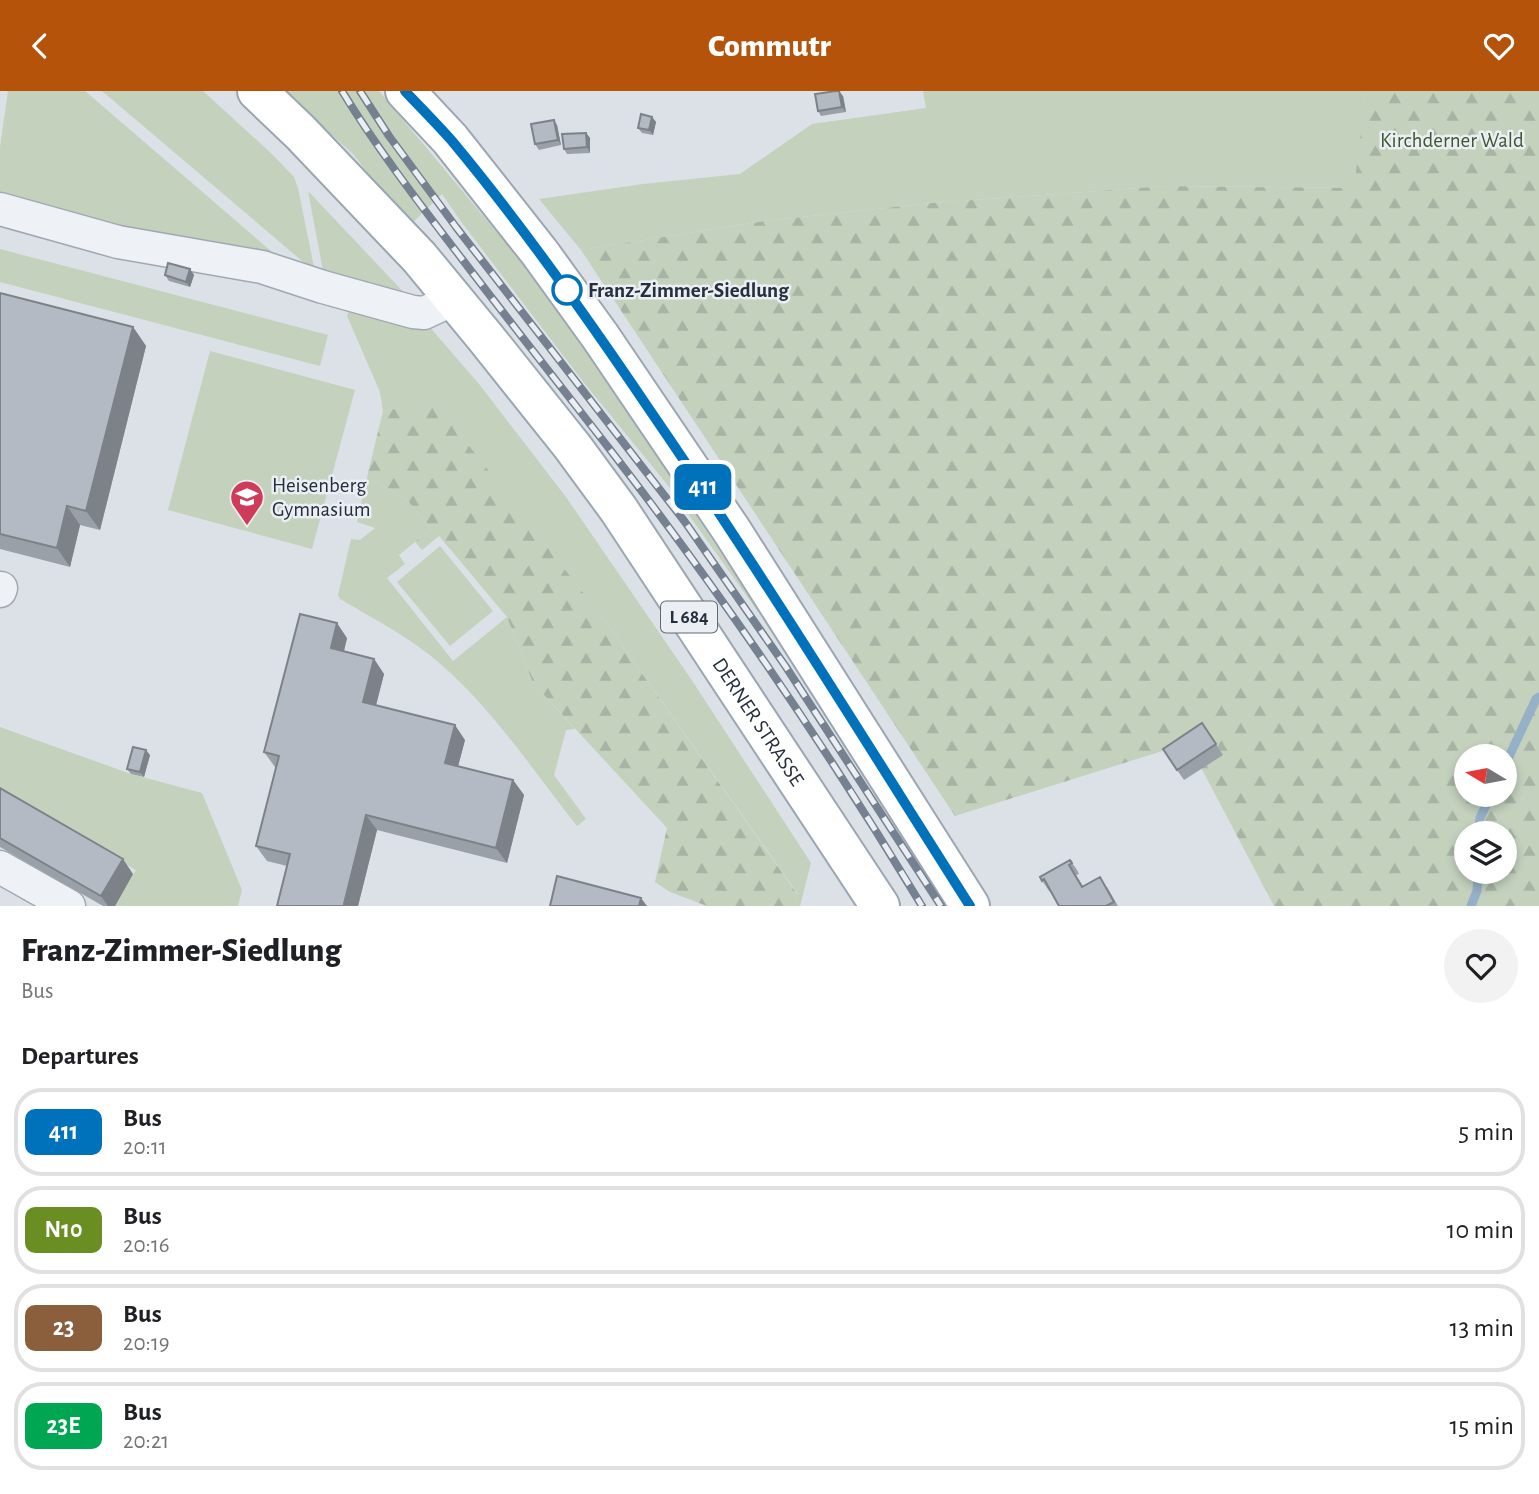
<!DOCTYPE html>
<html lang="en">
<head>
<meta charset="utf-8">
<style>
	:root { --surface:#fff; --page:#f2f2f2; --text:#202124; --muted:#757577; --line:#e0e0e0; --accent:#b45309 }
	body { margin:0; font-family:"Alegreya Sans",sans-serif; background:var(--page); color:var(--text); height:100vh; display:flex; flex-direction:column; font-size:26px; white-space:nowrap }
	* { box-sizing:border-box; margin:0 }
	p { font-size:23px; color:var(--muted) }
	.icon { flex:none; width:38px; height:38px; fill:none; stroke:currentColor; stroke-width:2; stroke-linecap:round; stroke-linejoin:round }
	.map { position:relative; height:815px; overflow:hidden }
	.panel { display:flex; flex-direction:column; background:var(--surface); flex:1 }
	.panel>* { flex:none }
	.badge { padding:0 14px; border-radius:10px; font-size:24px; line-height:46px }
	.needle { width:46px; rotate:280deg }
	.controls { position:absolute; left:1454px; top:653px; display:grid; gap:14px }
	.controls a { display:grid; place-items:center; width:63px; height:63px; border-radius:50%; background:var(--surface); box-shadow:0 4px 10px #0003; font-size:35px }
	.map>.badge { position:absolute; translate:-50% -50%; box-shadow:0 0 0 4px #fff }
	h2 { padding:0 21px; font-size:26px; line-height:63px }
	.round { display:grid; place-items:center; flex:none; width:74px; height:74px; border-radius:37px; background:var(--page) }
	.head { display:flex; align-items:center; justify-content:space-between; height:119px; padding:0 21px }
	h1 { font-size:33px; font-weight:800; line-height:52px }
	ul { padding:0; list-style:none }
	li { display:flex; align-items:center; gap:21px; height:88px; margin:0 14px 10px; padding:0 7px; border:4px solid var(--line); border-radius:28px }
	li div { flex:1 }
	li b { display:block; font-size:26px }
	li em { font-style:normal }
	li .badge { min-width:77px; font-weight:700; text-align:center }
	header { display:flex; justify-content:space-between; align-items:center; height:91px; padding:0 21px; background:var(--accent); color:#fff; font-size:32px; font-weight:800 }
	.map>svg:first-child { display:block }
	.green { fill:#c3d1bd }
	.forest { fill:url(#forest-firs); fill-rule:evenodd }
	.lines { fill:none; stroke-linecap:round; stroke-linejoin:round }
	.stream { stroke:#95b1c8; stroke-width:9 }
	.minor-casing { stroke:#a1a8b1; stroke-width:35 }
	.major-casing { stroke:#9ba6b3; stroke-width:42 }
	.minor { stroke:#eef1f5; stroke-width:32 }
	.major { stroke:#fff; stroke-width:38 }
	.rail-casing { stroke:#758190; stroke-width:8 }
	.rail { stroke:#ebeff4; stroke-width:5; stroke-dasharray:16; stroke-linecap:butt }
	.wall { fill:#9aa0a8 }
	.shaded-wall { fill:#7d8288 }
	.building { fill:#b3bac3; stroke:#7d8288; stroke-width:2 }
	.line-casing { stroke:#fff; stroke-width:16 }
	.line { stroke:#0072bc; stroke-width:10 }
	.stop-dot { fill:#fff; stroke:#0072bc; stroke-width:3.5 }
	.labels { text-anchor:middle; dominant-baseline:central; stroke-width:5; stroke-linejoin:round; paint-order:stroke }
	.shield { fill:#ebeff4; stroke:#606974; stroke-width:2 }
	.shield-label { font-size:19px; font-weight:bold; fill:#252f3d }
	.park-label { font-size:21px; fill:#3c5932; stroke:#ebeff4 }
	.stop-label { font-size:21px; font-weight:bold; fill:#252f3d; stroke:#ebeff4; text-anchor:start }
	.poi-label { font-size:21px; fill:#252f3d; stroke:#ebeff4; text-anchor:start }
	.street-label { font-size:21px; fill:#252f3d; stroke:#ebeff4 }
</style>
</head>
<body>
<header><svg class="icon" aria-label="back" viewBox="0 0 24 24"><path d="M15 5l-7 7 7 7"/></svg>Commutr<svg class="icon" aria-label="heart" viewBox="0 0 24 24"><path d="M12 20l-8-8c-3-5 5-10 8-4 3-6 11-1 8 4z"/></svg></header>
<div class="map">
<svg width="1539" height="815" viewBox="0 0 1539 815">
	<defs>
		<pattern id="forest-firs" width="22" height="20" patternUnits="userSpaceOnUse" patternTransform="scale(1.75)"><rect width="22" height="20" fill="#c3d1bd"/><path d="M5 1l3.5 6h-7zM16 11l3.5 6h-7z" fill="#a7b4a3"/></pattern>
	</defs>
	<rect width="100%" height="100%" fill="#dce1e7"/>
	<path class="green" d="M 8,0 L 85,0 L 271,160 L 264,170 L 0,112 L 0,56 Z
		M 102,0 L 203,0 L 272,63 L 294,86 L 298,97 L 315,181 Z
		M 283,0 L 379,0 L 551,206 L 788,563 L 666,392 L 585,293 L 462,132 L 442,103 L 412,132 L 378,95 L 353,63 Z
		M 923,0 L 1366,0 L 1355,97 L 1166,95 L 932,112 L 764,130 L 581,159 L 539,108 L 643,93 L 740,83 L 812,33 L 926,17 Z
		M 308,100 L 411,209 L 323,180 Z
		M 0,158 L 328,244 L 320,275 L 0,191 Z
		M 350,215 L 427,233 L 479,293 L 566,406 L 691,588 L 811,772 L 800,815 L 795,815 L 798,803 L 605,530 L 435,312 L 383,320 L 380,301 L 347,225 Z
		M 210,260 L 355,299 L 312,458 L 168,419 Z
		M 367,386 L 408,410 L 431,438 L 399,464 L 405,473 L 387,487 L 453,570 L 507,526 L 533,592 L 575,638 L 566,639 L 554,684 L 586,728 L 577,735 C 531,677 489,612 431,565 C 403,543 371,526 340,508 L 338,504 L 351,448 L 360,449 L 375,437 L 357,431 Z
		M 440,455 L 493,520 L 450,555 L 397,491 Z
		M 0,636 L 131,683 L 202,702 L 242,799 L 238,815 L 113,815 L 136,779 L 0,704 Z"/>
	<path class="forest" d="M 1366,0 L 1539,0 L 1539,815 L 1274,815 L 1188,652 L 955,725 L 581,159 L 764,130 L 932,112 L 1166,95 L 1354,97 ZM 1466,665 L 1505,665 L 1505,704 L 1466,704 ZM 1466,742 L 1505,742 L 1505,780 L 1466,780 Z
		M 435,311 L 605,530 L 798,804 L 795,815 L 707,815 L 670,801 L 655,791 L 667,737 L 533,592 L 507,526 L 439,445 L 422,459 L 415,451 L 431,438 L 408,410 L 367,386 L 383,320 Z"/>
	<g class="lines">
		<path class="stream" d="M 1505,674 L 1536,608 L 1539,606
			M 1479,742 L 1480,727 L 1491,704
			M 1471,815 L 1477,800 L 1478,780"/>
		<g class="minor-casing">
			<path id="minor" d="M 0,118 L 118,151 L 262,176 L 323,196 L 413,221 L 424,222 L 454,208
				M 0,500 L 1,497
				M 0,776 L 69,815"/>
		</g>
		<g class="major-casing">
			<g id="major">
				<path id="s1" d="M 257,0 L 300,41 L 419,166 L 485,246 L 572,355 L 619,419 L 880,815"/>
				<path d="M 405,0 L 450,48 L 540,162 L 600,245 L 732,440 L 970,815"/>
			</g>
		</g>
		<use href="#minor" class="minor"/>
		<use href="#major" class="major"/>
		<g class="rail-casing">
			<path id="rail" d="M 342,0 C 378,59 420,113 462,168 C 510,231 559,293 608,356 C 721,502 826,656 922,815
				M 360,0 L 389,45 L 456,136 L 685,431 L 786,576 L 941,815"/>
		</g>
		<use href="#rail" class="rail"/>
	</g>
	<path class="wall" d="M 843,5 L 846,21 L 821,25 L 818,20 Z
		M 652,26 L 656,31 L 653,44 L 642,42 L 638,37 Z
		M 557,34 L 561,54 L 539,59 L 535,53 Z
		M 586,42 L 590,47 L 590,62 L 567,63 L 564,58 Z
		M 190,178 L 194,184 L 190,196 L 169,190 L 165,184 Z
		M 0,202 L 133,236 L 146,255 L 100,439 L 80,434 L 70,476 L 0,458 Z
		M 347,547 L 344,560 L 374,568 L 384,583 L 376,614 L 465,649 L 458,675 L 513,689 L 524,704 L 507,772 L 377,739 L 358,815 L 277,815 L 287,775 L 267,770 L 256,755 L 276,676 L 275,676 L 264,661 Z
		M 1202,632 L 1223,664 L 1184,689 L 1177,679 Z
		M 150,664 L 144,686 L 131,683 L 127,678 Z
		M 0,697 L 133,783 L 115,815 L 103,815 L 0,756 Z
		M 1070,769 L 1077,779 L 1079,783 L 1076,784 L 1083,795 L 1107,796 L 1118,815 L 1059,815 L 1050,800 L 1049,800 L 1040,786 Z"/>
	<path class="shaded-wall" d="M 839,0 L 843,5 L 846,21 L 842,16 Z
		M 652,26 L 656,31 L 653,44 L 649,39 Z
		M 554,29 L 557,34 L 561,54 L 558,49 Z
		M 586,42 L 590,47 L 590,62 L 587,56 Z
		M 190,178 L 194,184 L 190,196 L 186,191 Z
		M 133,236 L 146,255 L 100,439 L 86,420 Z
		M 67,415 L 80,434 L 70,476 L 57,457 Z
		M 337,532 L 347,547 L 341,572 L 331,557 Z
		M 374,568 L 384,583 L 373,626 L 363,611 Z
		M 455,634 L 465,649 L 455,687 L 445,672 Z
		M 146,659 L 150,664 L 144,686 L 140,681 Z
		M 513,689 L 524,704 L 507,772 L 496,757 Z
		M 366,724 L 377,739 L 358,815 L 346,815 L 344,813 Z
		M 123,768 L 133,783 L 115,815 L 108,815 L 101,805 Z
		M 641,807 L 647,815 L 639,815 Z"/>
	<path class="building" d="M 836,0 L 839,0 L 842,16 L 818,20 L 815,3 Z
		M 641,23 L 652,26 L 649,39 L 638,37 Z
		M 554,29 L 558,49 L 535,53 L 531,33 Z
		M 586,42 L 587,56 L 564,58 L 562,43 Z
		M 168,172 L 190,178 L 186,191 L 165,184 Z
		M 0,202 L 133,236 L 86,420 L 67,415 L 57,457 L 0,443 Z
		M 300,523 L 337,532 L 331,557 L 374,568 L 363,611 L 455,634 L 445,672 L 513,689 L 496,757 L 366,724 L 344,813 L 354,815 L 277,815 L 290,763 L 256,755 L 279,665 L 264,661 Z
		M 1202,632 L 1216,653 L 1177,679 L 1163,658 Z
		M 133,656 L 146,659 L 140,681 L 127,678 Z
		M 0,697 L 123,768 L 101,805 L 0,747 Z
		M 1070,769 L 1072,772 L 1069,774 L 1082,796 L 1100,786 L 1114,811 L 1106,815 L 1059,815 L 1044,788 L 1042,790 L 1040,786 Z
		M 557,785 L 641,807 L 639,815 L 550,815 Z"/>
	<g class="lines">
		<g class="line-casing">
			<path id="line" d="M 405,0 C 421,17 437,33 452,50 C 523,135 587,226 649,318 C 761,481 864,648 970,815"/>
		</g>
		<use href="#line" class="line"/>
	</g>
	<defs>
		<g id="school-pin" transform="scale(1.75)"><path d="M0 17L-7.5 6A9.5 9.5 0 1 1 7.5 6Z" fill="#d13b5a" stroke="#ebeff4"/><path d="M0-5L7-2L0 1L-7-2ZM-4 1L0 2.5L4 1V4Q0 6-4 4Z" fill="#fff"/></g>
	</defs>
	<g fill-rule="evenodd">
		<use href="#school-pin" x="247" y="406"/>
	</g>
	<circle class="stop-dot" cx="567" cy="199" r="14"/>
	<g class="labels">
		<rect class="shield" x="661" y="510.5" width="56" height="31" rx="5"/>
		<g class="shield-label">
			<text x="689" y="526">L 684</text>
		</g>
		<g class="park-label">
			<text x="1452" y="49">Kirchderner Wald</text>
		</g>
		<g class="stop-label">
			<text x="588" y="199">Franz-Zimmer-Siedlung</text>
		</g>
		<g class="poi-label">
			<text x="272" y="394">Heisenberg<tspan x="272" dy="24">Gymnasium</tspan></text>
		</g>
		<g class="street-label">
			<text stroke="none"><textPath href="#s1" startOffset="808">DERNER STRASSE</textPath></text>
		</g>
	</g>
</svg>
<div class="controls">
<a><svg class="needle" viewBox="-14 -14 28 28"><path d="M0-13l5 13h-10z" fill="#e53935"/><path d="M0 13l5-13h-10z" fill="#757577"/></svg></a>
<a><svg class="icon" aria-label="layers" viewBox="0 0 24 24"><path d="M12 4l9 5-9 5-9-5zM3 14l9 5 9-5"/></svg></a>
</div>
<b class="badge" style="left:703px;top:396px;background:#0072bc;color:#fff">411</b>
</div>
<section class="panel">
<div class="head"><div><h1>Franz-Zimmer-Siedlung</h1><p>Bus</p></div><a class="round"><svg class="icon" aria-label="heart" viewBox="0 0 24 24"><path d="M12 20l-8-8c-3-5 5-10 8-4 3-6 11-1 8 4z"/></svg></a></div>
<h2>Departures</h2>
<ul>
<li><span class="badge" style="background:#0072bc;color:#fff">411</span><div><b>Bus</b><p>20:11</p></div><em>5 min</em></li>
<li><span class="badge" style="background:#6b8e23;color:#fff">N10</span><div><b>Bus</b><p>20:16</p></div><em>10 min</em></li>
<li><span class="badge" style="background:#8b5e3c;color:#fff">23</span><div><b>Bus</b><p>20:19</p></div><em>13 min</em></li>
<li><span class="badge" style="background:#00a651;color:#fff">23E</span><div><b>Bus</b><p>20:21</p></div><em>15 min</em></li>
</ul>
</section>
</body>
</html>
